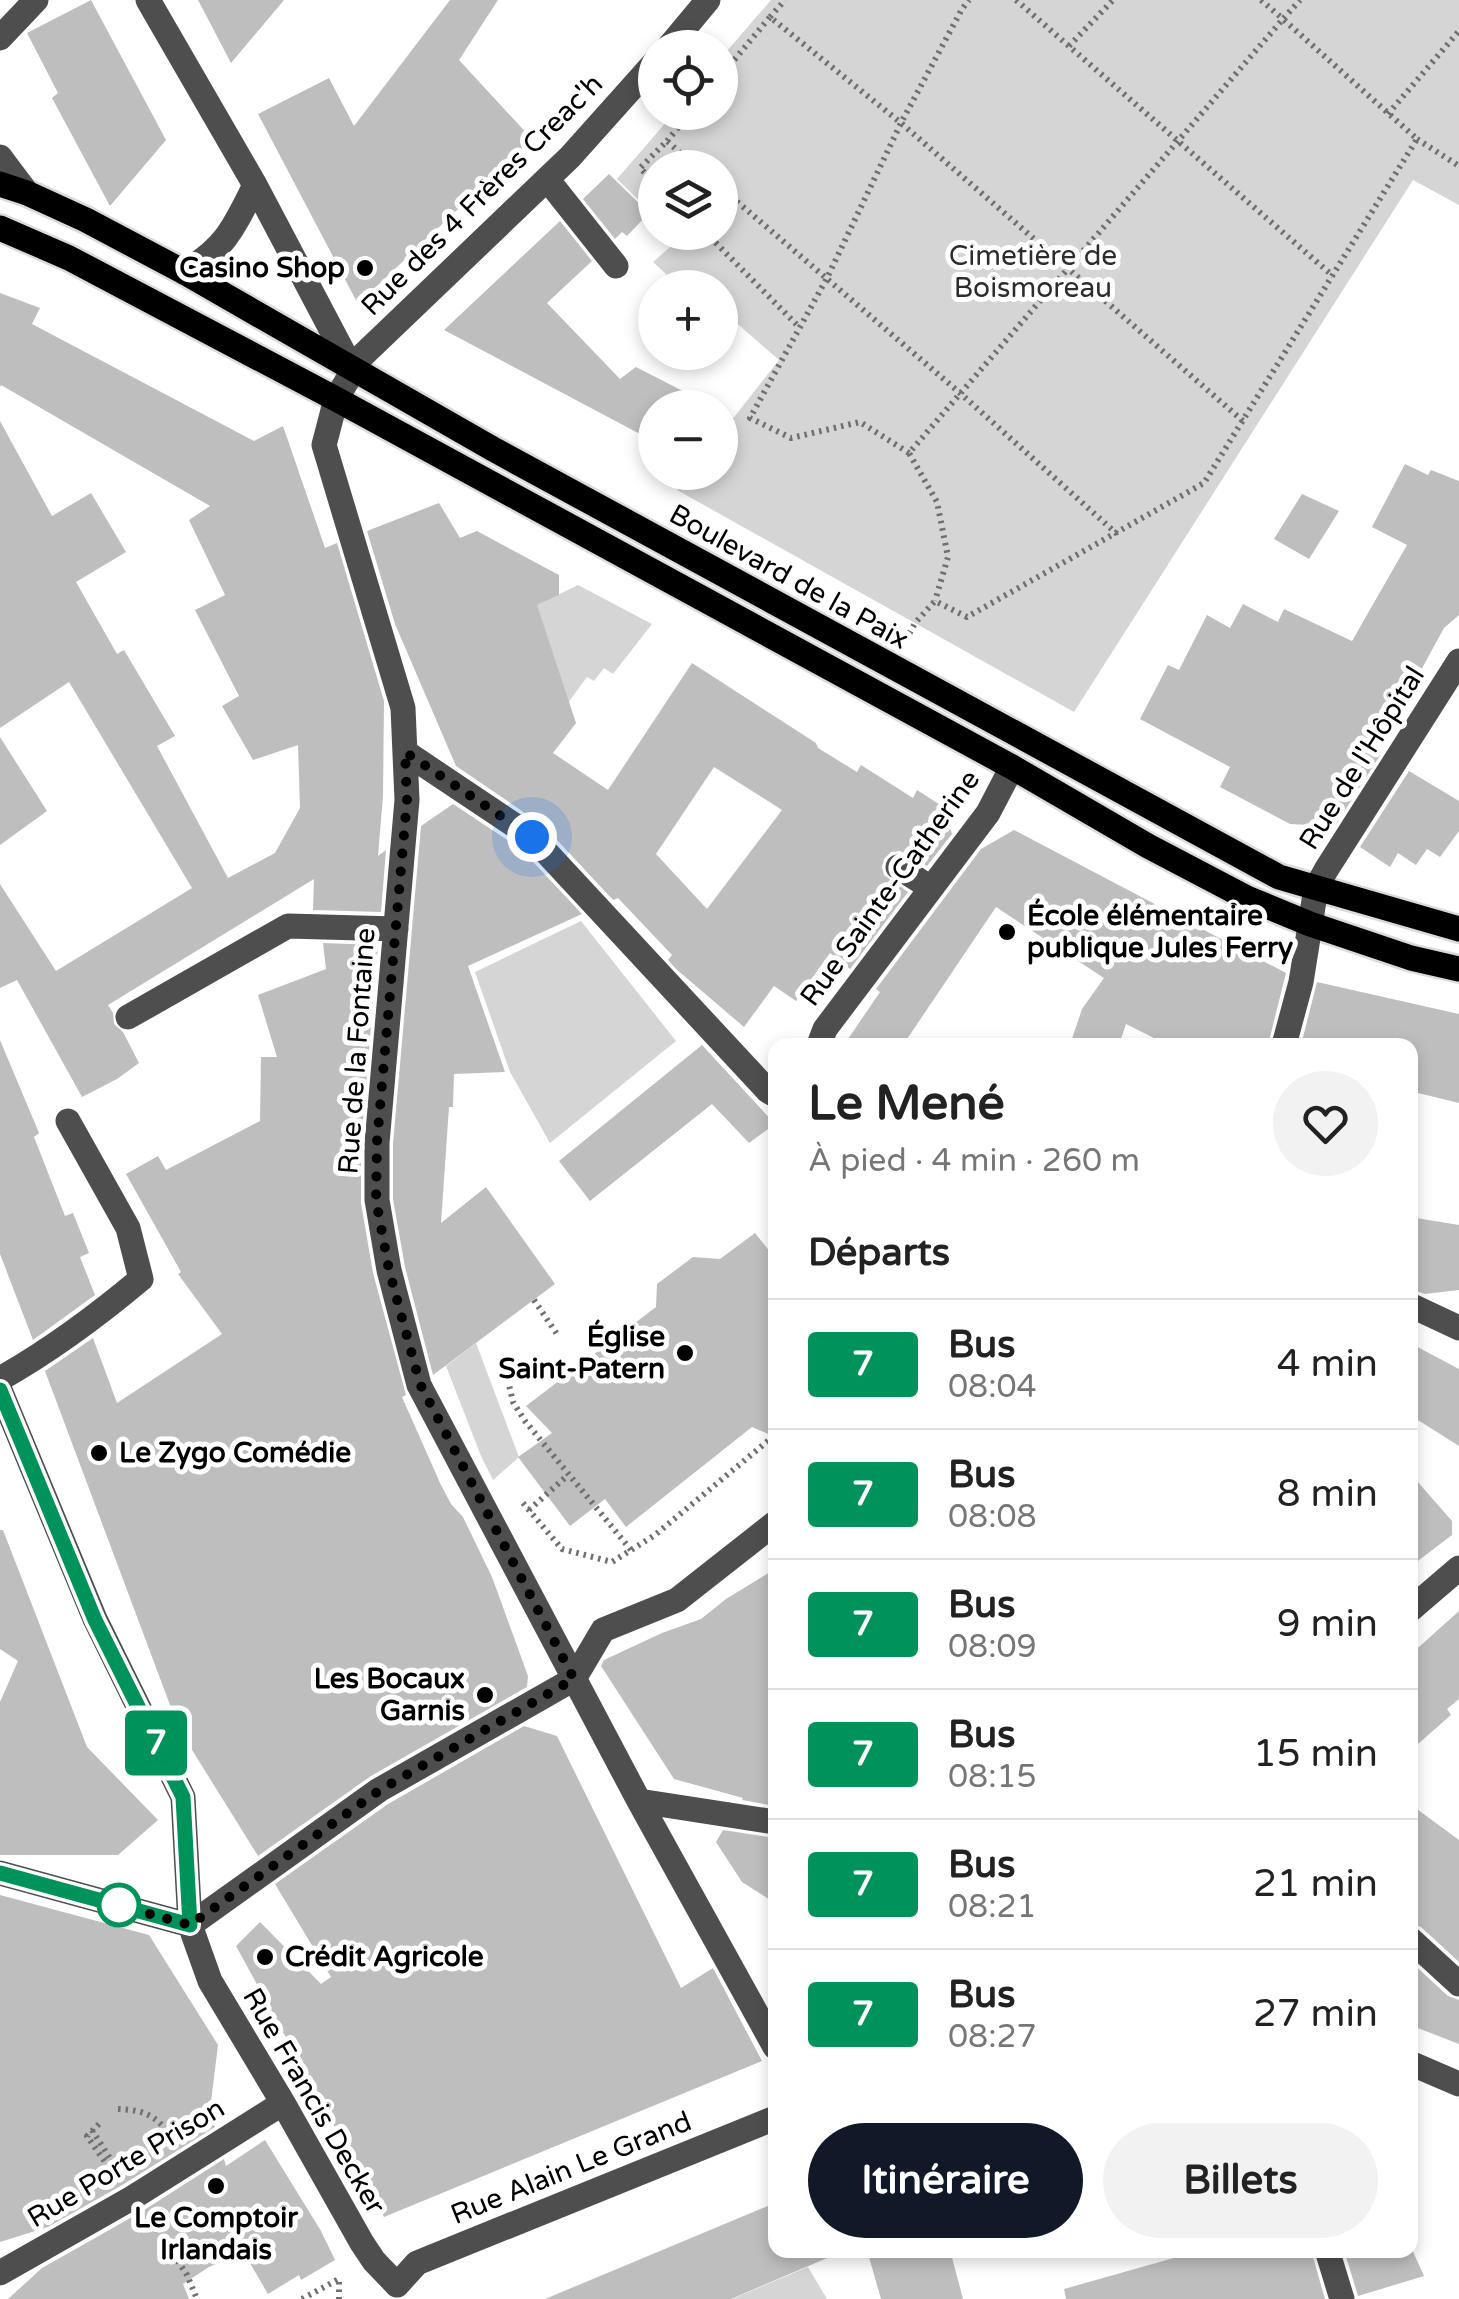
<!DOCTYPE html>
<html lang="fr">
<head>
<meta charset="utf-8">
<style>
	:root { --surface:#fff; --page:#f2f2f2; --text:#222; --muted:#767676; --line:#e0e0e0; --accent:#111827 }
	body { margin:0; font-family:"Varela Round",sans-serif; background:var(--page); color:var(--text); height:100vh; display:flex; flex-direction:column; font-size:38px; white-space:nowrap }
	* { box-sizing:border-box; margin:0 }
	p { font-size:32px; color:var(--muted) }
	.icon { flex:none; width:55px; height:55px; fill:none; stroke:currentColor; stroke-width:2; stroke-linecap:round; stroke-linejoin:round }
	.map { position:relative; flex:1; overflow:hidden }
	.sheet { position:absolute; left:768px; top:1038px; width:650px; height:1220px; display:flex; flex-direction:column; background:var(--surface); border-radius:20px; box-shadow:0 5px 15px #0003 }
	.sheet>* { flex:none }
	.badge { padding:0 20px; border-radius:8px; font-size:35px; line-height:65px }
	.controls { position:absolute; left:638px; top:30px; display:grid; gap:20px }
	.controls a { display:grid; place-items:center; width:100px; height:100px; border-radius:50%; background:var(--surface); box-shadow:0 5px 15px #0003; font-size:50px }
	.you { position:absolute; width:50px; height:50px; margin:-25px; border:8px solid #fff; border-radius:50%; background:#1a73e8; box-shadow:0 0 0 15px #1a73e833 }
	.map>.badge { position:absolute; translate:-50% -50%; box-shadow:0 0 0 5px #fff }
	h2 { padding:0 40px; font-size:38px; line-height:90px }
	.round { display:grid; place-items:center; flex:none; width:105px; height:105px; border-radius:52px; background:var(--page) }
	.overview { display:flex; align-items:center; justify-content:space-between; height:170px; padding:0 40px }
	h1 { font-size:48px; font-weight:700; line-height:75px }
	.cta { display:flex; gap:20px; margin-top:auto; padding:20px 40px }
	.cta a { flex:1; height:115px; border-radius:60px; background:var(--accent); color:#fff; font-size:40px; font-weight:700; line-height:115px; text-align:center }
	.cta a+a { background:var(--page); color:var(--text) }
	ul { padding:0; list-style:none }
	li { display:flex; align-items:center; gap:30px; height:130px; padding:0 40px; border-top:2px solid var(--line) }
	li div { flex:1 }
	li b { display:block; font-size:38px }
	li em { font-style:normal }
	li .badge { min-width:110px; font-weight:700; text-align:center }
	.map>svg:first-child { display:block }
	.green { fill:#d5d5d5 }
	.building { fill:#bebebe; fill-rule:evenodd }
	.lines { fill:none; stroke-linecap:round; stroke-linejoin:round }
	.major-casing { stroke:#dbdbdb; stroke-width:30 }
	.path { stroke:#707070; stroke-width:6; stroke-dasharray:2.5 5; stroke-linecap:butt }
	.minor { stroke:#4e4e4e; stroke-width:25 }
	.major { stroke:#000; stroke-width:25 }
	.line-casing { stroke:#fff; stroke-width:22 }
	.line { stroke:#00925b; stroke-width:15 }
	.walk { stroke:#000; stroke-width:10; stroke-dasharray:0 18 }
	.poi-dot { fill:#000; stroke:#fff; stroke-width:4 }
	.stop-dot { fill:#fff; stroke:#00925b; stroke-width:5 }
	.labels { text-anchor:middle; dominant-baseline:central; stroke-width:10; stroke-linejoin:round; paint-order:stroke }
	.street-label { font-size:28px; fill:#000; stroke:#fff }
	.park-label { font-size:28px; fill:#2c2c2c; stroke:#fff }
	.poi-label { font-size:28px; font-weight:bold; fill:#000; stroke:#fff; text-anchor:end }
</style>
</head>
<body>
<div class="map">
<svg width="1459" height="2299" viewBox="0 0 1459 2299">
	<rect width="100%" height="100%" fill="#fff"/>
	<path class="green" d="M 771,0 L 1459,0 L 1459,205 L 1413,180 L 1074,712 L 677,490 L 691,473 L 720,472 L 720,435 L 779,360 L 733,320 L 722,328 L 720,327 L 720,288 L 680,287 L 653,262 L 678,240 L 672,233 L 720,232 L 720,168 L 655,168 L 655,216 L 617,179 L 674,113 L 720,112 L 720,59 Z
		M 578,585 L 652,624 L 613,674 L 604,668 L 594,681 L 587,677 L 542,738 L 537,605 Z
		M 581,921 L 676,1041 L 550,1143 L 510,1072 L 475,972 Z
		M 476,1343 L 519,1457 L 493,1480 L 481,1456 L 446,1366 Z
		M 808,2267 L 827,2299 L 732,2299 Z"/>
	<path class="building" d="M 91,0 L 166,140 L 110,206 L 52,98 L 58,93 L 27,33 Z
		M 198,0 L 284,0 L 231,63 Z
		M 450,0 L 498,0 L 459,60 L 532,139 L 358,304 L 258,114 L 329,78 L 354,126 Z
		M 609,174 L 649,213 L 627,236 L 622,232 L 615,239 L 583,199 Z
		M 560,221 L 592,261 L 547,303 L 620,379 L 636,367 L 716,408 L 655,408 L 655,442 L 444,330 Z
		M 0,293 L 40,308 L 32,324 L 254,441 L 283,426 L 325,548 L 337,543 L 384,701 L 383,796 L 378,856 L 386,850 L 381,912 L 313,910 L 314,879 L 108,1005 L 113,1013 L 114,1024 L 123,1032 L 139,1063 L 117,1079 L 82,1097 L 17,980 L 0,988 L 0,884 L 56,971 L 192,888 L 69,682 L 0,728 L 0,421 L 52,516 L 91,493 L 126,552 L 76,582 L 117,654 L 124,650 L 175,736 L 157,746 L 228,878 L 275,853 L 300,808 L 298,745 L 253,760 L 222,706 L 239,696 L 195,610 L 225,595 L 189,520 L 210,506 L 1,385 L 0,387 Z
		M 1405,464 L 1428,475 L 1431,470 L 1459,481 L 1459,615 L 1444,628 L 1420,672 L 1417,671 L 1372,748 L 1381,754 L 1333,829 L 1322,821 L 1308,825 L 1290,824 L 1220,787 L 1230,767 L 1140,719 L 1168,665 L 1179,670 L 1207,615 L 1230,628 L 1243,604 L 1278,622 L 1284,609 L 1352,641 L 1407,545 L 1372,527 Z
		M 1302,494 L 1339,511 L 1309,559 L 1274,539 Z
		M 439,503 L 460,538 L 477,531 L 559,575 L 559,595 L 537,605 L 576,723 L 553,753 L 608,790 L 692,663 L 816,743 L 818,748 L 857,772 L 861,765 L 913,798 L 917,790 L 945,808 L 952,834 L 927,866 L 900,851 L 891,852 L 884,859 L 882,867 L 884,875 L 908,892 L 850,969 L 830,953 L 796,1001 L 774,986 L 744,1027 L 676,969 L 668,960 L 672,955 L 618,898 L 613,900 L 544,826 L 456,766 L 395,624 L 367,531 ZM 714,767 L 782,810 L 707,909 L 656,854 Z
		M 0,737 L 47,811 L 0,845 Z
		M 1409,771 L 1459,801 L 1459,831 L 1440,857 L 1427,849 L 1416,865 L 1398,853 L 1390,867 L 1360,847 Z
		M 453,804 L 521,849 L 582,914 L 468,966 L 505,1072 L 454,1074 L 453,1107 L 449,1107 L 441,1223 L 486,1187 L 555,1284 L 433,1375 L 405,1267 L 393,1199 L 393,1144 L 421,826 Z
		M 1014,830 L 1286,973 L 1268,1045 L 1168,1045 L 1126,1024 L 1119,1045 L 1070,1045 L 1082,1009 L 1104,978 L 996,907 L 903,1045 L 844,1045 L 880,992 L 876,989 L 981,849 Z
		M 323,943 L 378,945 L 361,1143 L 361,1203 L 373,1273 L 406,1395 L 402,1397 L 440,1483 L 451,1504 L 463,1517 L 492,1577 L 528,1676 L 527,1687 L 371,1776 L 258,1856 L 179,1729 L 45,1371 L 93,1338 L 117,1403 L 222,1334 L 178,1274 L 181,1272 L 126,1174 L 158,1156 L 166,1170 L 260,1121 L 261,1057 L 277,1057 L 258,995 L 326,969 Z
		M 1317,982 L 1459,1014 L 1459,1103 L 1410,1091 L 1410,1045 L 1301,1045 Z
		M 0,1040 L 39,1133 L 34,1137 L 65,1216 L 73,1213 L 89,1253 L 80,1257 L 95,1295 L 33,1340 L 0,1254 Z
		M 702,1045 L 775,1124 L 749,1143 L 712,1104 L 590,1201 L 559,1161 Z
		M 1410,1217 L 1459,1225 L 1459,1290 L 1425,1294 L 1410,1289 Z
		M 755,1233 L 775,1258 L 775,1437 L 752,1427 L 626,1527 L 605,1499 L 570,1526 L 518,1457 L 552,1433 L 526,1406 L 656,1307 L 657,1284 L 693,1257 L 720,1259 Z
		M 1410,1343 L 1459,1369 L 1459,1446 L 1410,1415 Z
		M 1410,1473 L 1452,1521 L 1452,1535 L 1410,1567 Z
		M 0,1530 L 3,1530 L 87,1747 L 158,1820 L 118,1855 L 0,1855 L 0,1702 L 18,1661 L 0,1649 Z
		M 775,1569 L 775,1806 L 742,1800 L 743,1798 L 674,1779 L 601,1666 L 604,1660 L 662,1633 L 701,1619 L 726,1599 Z
		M 1459,1611 L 1459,1699 L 1447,1709 L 1451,1715 L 1410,1751 L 1410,1655 Z
		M 524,1726 L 557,1736 L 681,1988 L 713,1968 L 762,2061 L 384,2217 L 236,1946 L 260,1922 L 321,1984 L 331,1977 L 275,1884 L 388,1804 Z
		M 1410,1804 L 1459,1840 L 1459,1962 L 1421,1927 L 1410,1923 Z
		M 723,1830 L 775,1838 L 775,1903 L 742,1882 L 716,1842 Z
		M 0,1895 L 149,1935 L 218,2045 L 210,2110 L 215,2127 L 124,2184 L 48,2227 L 0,2242 Z
		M 1410,1961 L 1448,1996 L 1459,2000 L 1459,2044 L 1410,2025 Z
		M 265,2140 L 321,2231 L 335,2260 L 301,2280 L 299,2275 L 268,2294 L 244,2253 L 209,2267 L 183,2284 L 189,2299 L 8,2299 L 42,2268 L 141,2212 L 224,2159 L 226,2166 Z
		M 775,2203 L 775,2250 L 846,2250 L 731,2299 L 545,2299 Z
		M 1410,2245 L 1424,2276 L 1358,2296 L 1344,2250 L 1410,2250 Z
		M 867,2250 L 950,2250 L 963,2299 L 881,2299 Z
		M 1202,2250 L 1311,2250 L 1325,2299 L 1066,2299 L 1064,2289 Z"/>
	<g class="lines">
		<g class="major-casing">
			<path id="major" d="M 0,184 L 27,193 L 86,220 L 184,272 L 493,449 L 1279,877 L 1459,929
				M 0,228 L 69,258 L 336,399 L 1012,767 L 1148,846 L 1247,898 L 1310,924 L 1411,958 L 1459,969"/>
		</g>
		<path class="path" d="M 1016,0 L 1333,276
			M 1261,0 L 1283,19 L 1300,0
			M 770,17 L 785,0
			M 1069,46 L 1113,0
			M 720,77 L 770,17 L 901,123 L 1243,421
			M 1388,114 L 1459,31
			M 1417,139 L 1459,166
			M 667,141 L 691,112
			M 655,183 L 640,168 L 667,141 L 697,168
			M 720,187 L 960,393 L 1117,534
			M 705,232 L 799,327
			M 909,453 L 860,422 L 791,438 L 750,418 L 827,278 L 901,123 L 962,9 L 969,0
			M 906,640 L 915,623 L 935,601 L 967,617 L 1204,483 L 1417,139 L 1283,19 L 909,453 L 937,502 L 948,557 L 935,601
			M 775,1132 L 775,1136
			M 534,1300 L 557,1334
			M 506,1372 L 513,1402 L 525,1421 L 631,1550
			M 523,1503 L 562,1549 L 612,1562 L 655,1535 L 775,1435
			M 529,1510 L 568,1475
			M 118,2109 C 143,2110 157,2115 171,2137
			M 99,2124 L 87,2136 L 114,2175
			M 92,2130 L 118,2171
			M 153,2223 L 187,2275 L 197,2299
			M 302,2299 L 339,2279 L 339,2299"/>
		<path class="minor" d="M 148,0 L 255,185 L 352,369
			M 0,38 L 36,0
			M 668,48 L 708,0
			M 655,62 L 570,157 L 362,356 L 336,399 L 324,445 L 403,708 L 407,800 L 377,1143 L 377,1200 L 389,1270 L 419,1385 L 639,1801 L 775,2047
			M 0,157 L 27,193
			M 547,179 L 616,266
			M 184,272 C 226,248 234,227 255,185
			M 405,752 L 532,837 L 768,1091 L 775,1095
			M 898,867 L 931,888
			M 128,1017 L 288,926 L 396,929
			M 819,1045 L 825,1029 L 988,813 L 1012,767
			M 1284,1045 L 1301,982 L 1316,888 L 1326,870 L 1459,661
			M 1410,1305 L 1459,1328
			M 0,1379 C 51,1350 97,1316 141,1279 L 128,1228 L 68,1121
			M 0,1390 L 95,1619 L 183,1797 L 190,1925 L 210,1981 L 283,2103 L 362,2243 L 374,2261 L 397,2285
			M 1410,1610 L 1459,1568
			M 639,1801 L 775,1822
			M 0,1873 L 190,1925
			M 190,1925 L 379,1790 L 574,1679 L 603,1630 L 677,1600 L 775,1523
			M 1410,1939 L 1459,1984
			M 1410,2063 L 1459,2084
			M 1327,2250 L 1342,2299
			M 0,2273 L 132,2198 L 283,2103
			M 397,2285 L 417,2263 L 775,2118"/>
		<use href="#major" class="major"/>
	</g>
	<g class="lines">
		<g class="line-casing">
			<path id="line" d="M 0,1390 L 95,1620 L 183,1797 L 190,1925 L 0,1873"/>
		</g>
		<use href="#line" class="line"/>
		<path class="walk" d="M 119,1905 L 117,1905 L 190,1925 L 380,1790 L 574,1679 L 420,1384 L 389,1270 L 376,1200 L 377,1142 L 407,800 L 405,752 L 532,837"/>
	</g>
	<g class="poi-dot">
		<circle cx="365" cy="268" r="10"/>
		<circle cx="1007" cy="932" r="10"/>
		<circle cx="685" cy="1353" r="10"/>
		<circle cx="99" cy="1453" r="10"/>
		<circle cx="485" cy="1695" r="10"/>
		<circle cx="265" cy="1957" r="10"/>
		<circle cx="216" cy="2186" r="10"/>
	</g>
	<circle class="stop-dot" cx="119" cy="1905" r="20"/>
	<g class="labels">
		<g class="street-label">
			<text transform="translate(482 195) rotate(-45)">Rue des 4 Frères Creac'h</text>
			<text transform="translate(789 577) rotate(29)">Boulevard de la Paix</text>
			<text transform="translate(1362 758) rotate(-58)">Rue de l'Hôpital</text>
			<text transform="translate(890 888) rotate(-54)">Rue Sainte-Catherine</text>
			<text transform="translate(357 1051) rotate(-86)">Rue de la Fontaine</text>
			<text transform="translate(314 2101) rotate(60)">Rue Francis Decker</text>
			<text transform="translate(126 2163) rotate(-31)">Rue Porte Prison</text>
			<text transform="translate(571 2168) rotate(-22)">Rue Alain Le Grand</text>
		</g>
		<g class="park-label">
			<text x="1033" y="256">Cimetière de<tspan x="1033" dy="32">Boismoreau</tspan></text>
		</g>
		<g class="poi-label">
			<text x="345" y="268">Casino Shop</text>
			<text x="1027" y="916" text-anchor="start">École élémentaire<tspan x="1027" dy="32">publique Jules Ferry</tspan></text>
			<text x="665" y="1337">Église<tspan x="665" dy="32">Saint-Patern</tspan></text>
			<text x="119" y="1453" text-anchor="start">Le Zygo Comédie</text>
			<text x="465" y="1679">Les Bocaux<tspan x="465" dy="32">Garnis</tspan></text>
			<text x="285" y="1957" text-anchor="start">Crédit Agricole</text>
			<text x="216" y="2218" text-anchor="middle">Le Comptoir<tspan x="216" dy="32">Irlandais</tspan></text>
		</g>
	</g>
</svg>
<div class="controls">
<a><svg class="icon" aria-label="locate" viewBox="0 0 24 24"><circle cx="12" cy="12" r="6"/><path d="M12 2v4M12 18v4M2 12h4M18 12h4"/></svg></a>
<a><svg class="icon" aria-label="layers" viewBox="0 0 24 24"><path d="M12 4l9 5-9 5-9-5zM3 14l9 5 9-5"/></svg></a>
<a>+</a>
<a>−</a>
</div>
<div class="you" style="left:532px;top:837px"></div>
<b class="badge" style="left:156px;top:1743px;background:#00925b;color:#fff">7</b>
<section class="sheet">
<div class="overview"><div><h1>Le Mené</h1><p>À pied · 4 min · 260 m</p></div><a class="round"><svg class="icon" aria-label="heart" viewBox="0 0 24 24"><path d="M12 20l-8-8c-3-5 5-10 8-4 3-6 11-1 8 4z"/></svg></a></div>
<h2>Départs</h2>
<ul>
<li><span class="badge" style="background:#00925b;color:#fff">7</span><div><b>Bus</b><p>08:04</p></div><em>4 min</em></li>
<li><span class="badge" style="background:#00925b;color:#fff">7</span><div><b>Bus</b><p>08:08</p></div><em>8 min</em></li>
<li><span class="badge" style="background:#00925b;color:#fff">7</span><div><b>Bus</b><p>08:09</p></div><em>9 min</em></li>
<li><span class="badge" style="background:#00925b;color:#fff">7</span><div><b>Bus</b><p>08:15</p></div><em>15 min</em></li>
<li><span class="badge" style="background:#00925b;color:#fff">7</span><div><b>Bus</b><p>08:21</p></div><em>21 min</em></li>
<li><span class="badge" style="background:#00925b;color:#fff">7</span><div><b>Bus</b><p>08:27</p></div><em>27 min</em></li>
</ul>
<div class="cta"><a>Itinéraire</a><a>Billets</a></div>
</section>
</div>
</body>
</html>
